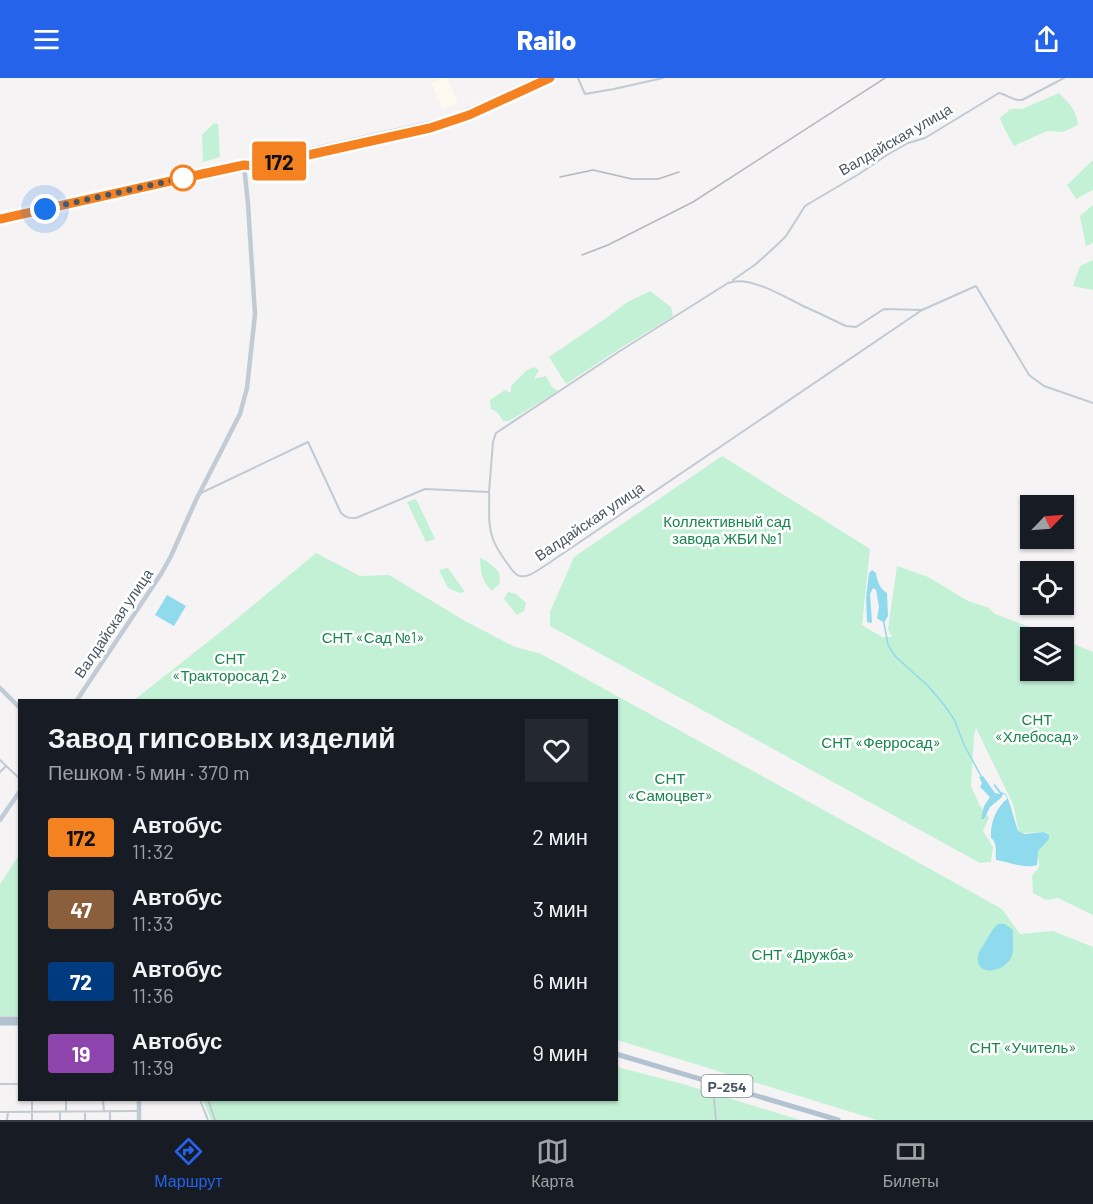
<!DOCTYPE html>
<html lang="ru">
<head>
<meta charset="utf-8">
<style>
	:root { --surface:#171b24; --page:#242831; --text:#f1f3f6; --muted:#9ea1a6; --line:#363941; --accent:#2563eb }
	body { margin:0; font-family:Barlow,sans-serif; background:var(--page); color:var(--text); height:100vh; display:flex; flex-direction:column; font-size:22px; white-space:nowrap }
	* { box-sizing:border-box; margin:0 }
	p { font-size:20px; color:var(--muted) }
	.icon { flex:none; width:33px; height:33px; fill:none; stroke:currentColor; stroke-width:2; stroke-linecap:round; stroke-linejoin:round }
	.map { position:relative; flex:1; overflow:hidden }
	.drawer { position:absolute; left:18px; top:621px; width:600px; height:402px; display:flex; flex-direction:column; background:var(--surface); border-radius:0px; box-shadow:0 2px 4px #0004 }
	.drawer>* { flex:none }
	.badge { padding:0 12px; border-radius:4px; font-size:21px; line-height:39px }
	.needle { width:39px; rotate:65deg }
	.buttons { position:absolute; left:1020px; top:417px; display:grid; gap:12px }
	.buttons a { display:grid; place-items:center; width:54px; height:54px; border-radius:0px; background:var(--surface); box-shadow:0 2px 4px #0004; font-size:30px }
	.you { position:absolute; width:30px; height:30px; margin:-15px; border:4px solid #fff; border-radius:50%; background:#1a73e8; box-shadow:0 0 0 9px #1a73e833 }
	.map>.badge { position:absolute; translate:-50% -50%; box-shadow:0 0 0 3px #fff }
	.round { display:grid; place-items:center; flex:none; width:63px; height:63px; border-radius:0px; background:var(--page) }
	.headline { display:flex; align-items:center; justify-content:space-between; height:102px; padding:0 30px }
	h1 { font-size:28px; font-weight:800; line-height:45px }
	ul { padding:0; list-style:none }
	li { display:flex; align-items:center; gap:18px; height:72px; padding:0 30px }
	li div { flex:1 }
	li b { display:block; font-size:22px }
	li em { font-style:normal }
	li .badge { min-width:66px; font-weight:700; text-align:center }
	header { display:flex; justify-content:space-between; align-items:center; height:78px; padding:0 30px; background:var(--accent); color:#fff; font-size:27px; font-weight:800 }
	.dock { display:flex; justify-content:space-around; align-items:center; height:84px; border-top:2px solid var(--line); background:var(--surface); font-size:16px; color:var(--muted) }
	.dock a { display:grid; justify-items:center; gap:3px }
	.dock .active { color:var(--accent) }
	.map>svg:first-child { display:block }
	.commercial { fill:#fdf9ef }
	.green { fill:#c3f1d5 }
	.water { fill:#90daee }
	.lines { fill:none; stroke-linecap:round; stroke-linejoin:round }
	.stream { stroke:#90daee; stroke-width:1.5 }
	.street { stroke:#c1cad2; stroke-width:2 }
	.secondary { stroke:#c1cbd6; stroke-width:4.5 }
	.primary { stroke:#b3c2d1; stroke-width:5 }
	.rail { stroke:#b5b8bd; stroke-width:1.5 }
	.line-casing { stroke:#fff; stroke-width:14 }
	.line { stroke:#f58220; stroke-width:9 }
	.walk { stroke:#4a5661; stroke-width:6; stroke-dasharray:0 10.8 }
	.stop-dot { fill:#fff; stroke:#f58220; stroke-width:3 }
	.labels { text-anchor:middle; dominant-baseline:central; stroke-width:5; stroke-linejoin:round; paint-order:stroke }
	.shield { fill:#fff; stroke:#808990; stroke-width:1.5 }
	.shield-label { font-size:14px; font-weight:bold; fill:#4a5661 }
	.street-label { font-size:15px; fill:#4a5661; stroke:#fff }
	.park-label { font-size:15px; fill:#17864f; stroke:#fff }
</style>
</head>
<body>
<header><svg class="icon" aria-label="menu" viewBox="0 0 24 24"><path d="M4 6h16M4 12h16M4 18h16"/></svg>Railo<svg class="icon" aria-label="share" viewBox="0 0 24 24"><path d="M12 15V3M7 8l5-5 5 5M5 13v7h14v-7"/></svg></header>
<div class="map">
<svg width="1093" height="1042" viewBox="0 0 1093 1042">
	<rect width="100%" height="100%" fill="#f5f3f3"/>
	<path class="commercial" d="M 443,0 L 447,0 L 458,25 L 443,31 L 431,5 Z"/>
	<path class="green" d="M 1059,15 C 1070,26 1076,31 1078,47 L 1063,54 L 1047,53 L 1014,68 L 1003,48 L 1000,40 L 1010,31 L 1022,31 Z
		M 214,45 L 218,46 L 220,79 L 203,84 L 202,57 Z
		M 1093,82 L 1093,112 L 1076,121 L 1067,107 Z
		M 1093,127 L 1093,165 L 1086,168 L 1080,138 Z
		M 1093,182 L 1093,212 L 1073,208 L 1080,188 Z
		M 650,213 L 671,229 L 673,238 L 619,271 L 566,306 L 549,279 L 609,238 L 626,225 Z
		M 534,289 L 539,292 L 534,301 L 546,298 L 552,309 L 558,313 L 509,343 L 503,343 L 497,334 L 491,331 L 490,322 L 505,312 L 511,315 L 511,308 L 527,292 Z
		M 722,378 L 870,471 L 862,547 L 882,559 L 892,559 L 888,551 L 897,488 L 928,499 L 968,523 L 989,530 L 995,536 L 1056,559 L 1030,560 L 1030,592 L 1064,592 L 1064,562 L 1093,574 L 1093,837 L 1058,820 L 1046,822 L 1033,815 L 1032,798 C 1040,788 1042,787 1035,776 L 1049,759 L 1046,754 L 1019,755 L 1013,726 L 976,650 L 974,658 L 971,708 L 979,726 L 989,740 L 983,753 L 993,769 L 991,784 L 980,785 L 550,548 L 550,534 L 574,479 Z
		M 416,421 L 435,461 L 426,464 L 407,424 Z
		M 316,475 L 360,498 L 389,497 L 465,543 L 515,569 L 541,576 L 869,757 L 1002,831 L 1020,856 L 1053,853 L 1093,869 L 1093,1042 L 877,1042 L 617,962 L 616,622 L 134,622 L 228,548 Z
		M 480,480 L 487,483 L 499,494 L 500,505 L 492,513 C 481,502 481,495 480,480 Z
		M 448,490 L 465,514 L 460,515 L 448,510 L 439,492 Z
		M 508,514 L 516,516 L 526,525 L 524,533 L 517,537 L 504,521 Z
		M 19,777 L 19,938 L 0,938 L 0,806 Z
		M 617,989 L 683,1006 L 800,1042 L 211,1042 L 203,1022 L 616,1022 Z"/>
	<path class="water" d="M 872,492 L 876,495 C 877,503 880,511 887,515 L 888,538 L 884,545 L 877,540 L 879,529 L 876,512 L 873,510 L 870,516 L 872,544 L 871,545 L 867,544 L 866,520 L 869,495 Z
		M 167,517 L 186,528 L 174,548 L 155,537 Z
		M 983,698 L 995,715 L 1000,716 L 994,708 L 994,705 L 1001,714 L 1006,716 C 1011,727 1014,741 1018,753 L 1025,756 L 1044,754 L 1049,757 L 1049,761 L 1038,773 L 1037,787 C 1025,791 1009,784 996,782 C 995,774 998,765 991,760 C 990,745 996,730 1007,721 L 1006,717 L 1003,716 L 1001,720 L 990,729 L 984,741 L 981,741 L 984,728 L 990,719 L 980,709 L 982,705 L 979,699 Z
		M 998,846 L 1005,846 L 1013,852 C 1012,861 1015,871 1011,880 C 1004,894 975,900 978,878 C 979,872 984,867 987,861 C 990,856 993,850 998,846 Z"/>
	<g class="lines">
		<path class="stream" d="M 884,545 L 888,567 L 895,578 L 928,608 L 945,628 L 955,643 L 964,667 L 981,698"/>
		<path class="street" d="M 578,0 L 585,16 L 614,11 L 663,0
			M 733,202 L 756,186 L 777,167 L 786,158 L 805,128 L 859,96 L 887,77 L 908,65 L 925,60 L 999,15 C 1008,17 1013,23 1022,22 L 1064,0
			M 489,414 L 493,364 L 496,355 L 620,273 L 728,205 C 749,197 783,218 803,228 C 817,234 831,241 846,248 L 856,249 L 884,231 L 922,232 L 976,208 L 1029,297 L 1044,308 L 1093,325
			M 201,415 L 308,364 L 341,435 C 346,440 349,440 356,440 L 425,411 L 489,414 C 490,429 487,446 493,461 C 496,470 502,478 507,485 C 511,490 514,497 520,498 C 529,500 539,491 546,487 L 922,232
			M 0,682 L 20,701
			M 0,694 L 6,688
			M 0,1006 L 20,1006
			M 714,1021 L 716,1042
			M 32,1022 L 32,1042
			M 66,1022 L 66,1034
			M 103,1022 L 104,1033
			M 200,1022 L 208,1042
			M 208,1022 L 215,1042
			M 110,1033 L 110,1042
			M 0,1034 L 138,1033
			M 60,1034 L 60,1042
			M 85,1034 L 85,1042
			M 7,1042 L 8,1034"/>
		<path class="secondary" d="M 0,610 L 20,630
			M 77,622 L 161,496 L 171,478 L 196,422 L 240,336 L 247,310 L 255,236 L 248,126 L 244,87
			M 0,742 L 20,713
			M 139,1022 L 139,1042"/>
		<path class="primary" d="M 261,86 L 430,50 C 473,37 509,19 550,0
			M 0,141 L 431,45 C 469,34 504,17 539,0
			M 0,941 L 20,941
			M 0,945 L 20,945
			M 616,976 L 838,1042"/>
		<path class="rail" d="M 560,99 L 593,92 L 632,101 L 658,101 L 679,94
			M 582,177 L 608,167 L 693,124 L 885,0"/>
	</g>
	<g class="lines">
		<g class="line-casing">
			<path id="line" d="M 0,141 L 202,96 L 244,87 L 252,88 L 290,81 L 430,50 L 469,37 L 550,0"/>
		</g>
		<use href="#line" class="line"/>
		<path class="walk" d="M 45,131 L 183,100"/>
	</g>
	<circle class="stop-dot" cx="183" cy="100" r="12"/>
	<g class="labels">
		<rect class="shield" x="701.5" y="997" width="51" height="22" rx="4.5"/>
		<g class="shield-label">
			<text x="727" y="1008">Р-254</text>
		</g>
		<g class="street-label">
			<text transform="translate(895 61) rotate(-30)">Валдайская улица</text>
			<text transform="translate(589 443) rotate(-34)">Валдайская улица</text>
			<text transform="translate(113 545) rotate(-56)">Валдайская улица</text>
		</g>
		<g class="park-label">
			<text x="727" y="443">Коллективный сад<tspan x="727" dy="17">завода ЖБИ №1</tspan></text>
			<text x="373" y="559">СНТ «Сад №1»</text>
			<text x="230" y="580">СНТ<tspan x="230" dy="17">«Тракторосад 2»</tspan></text>
			<text x="1037" y="641">СНТ<tspan x="1037" dy="17">«Хлебосад»</tspan></text>
			<text x="881" y="664">СНТ «Ферросад»</text>
			<text x="670" y="700">СНТ<tspan x="670" dy="17">«Самоцвет»</tspan></text>
			<text x="803" y="876">СНТ «Дружба»</text>
			<text x="1023" y="969">СНТ «Учитель»</text>
		</g>
	</g>
</svg>
<div class="buttons">
<a><svg class="needle" viewBox="-14 -14 28 28"><path d="M0-13l5 13h-10z" fill="#e53935"/><path d="M0 13l5-13h-10z" fill="#9ea1a6"/></svg></a>
<a><svg class="icon" aria-label="locate" viewBox="0 0 24 24"><circle cx="12" cy="12" r="6"/><path d="M12 2v4M12 18v4M2 12h4M18 12h4"/></svg></a>
<a><svg class="icon" aria-label="layers" viewBox="0 0 24 24"><path d="M12 4l9 5-9 5-9-5zM3 14l9 5 9-5"/></svg></a>
</div>
<div class="you" style="left:45px;top:131px"></div>
<b class="badge" style="left:279px;top:83px;background:#f58220;color:#111">172</b>
<section class="drawer">
<div class="headline"><div><h1>Завод гипсовых изделий</h1><p>Пешком · 5 мин · 370 m</p></div><a class="round"><svg class="icon" aria-label="heart" viewBox="0 0 24 24"><path d="M12 20l-8-8c-3-5 5-10 8-4 3-6 11-1 8 4z"/></svg></a></div>
<ul>
<li><span class="badge" style="background:#f58220;color:#111">172</span><div><b>Автобус</b><p>11:32</p></div><em>2 мин</em></li>
<li><span class="badge" style="background:#8b5e3c;color:#fff">47</span><div><b>Автобус</b><p>11:33</p></div><em>3 мин</em></li>
<li><span class="badge" style="background:#003b80;color:#fff">72</span><div><b>Автобус</b><p>11:36</p></div><em>6 мин</em></li>
<li><span class="badge" style="background:#8e44ad;color:#fff">19</span><div><b>Автобус</b><p>11:39</p></div><em>9 мин</em></li>
</ul>
</section>
</div>
<nav class="dock">
<a class="active"><svg class="icon" aria-label="directions" viewBox="0 0 24 24"><path d="M12 3l9 9-9 9-9-9zM9 14v-3h6M13 9l2 2-2 2"/></svg>Маршрут</a>
<a><svg class="icon" aria-label="map" viewBox="0 0 24 24"><path d="M3 6l6-2 6 2 6-2v14l-6 2-6-2-6 2zM9 4v14M15 6v14"/></svg>Карта</a>
<a><svg class="icon" aria-label="tickets" viewBox="0 0 24 24"><path d="M3 7h18v10H3zM15 7v10"/></svg>Билеты</a>
</nav>
</body>
</html>
